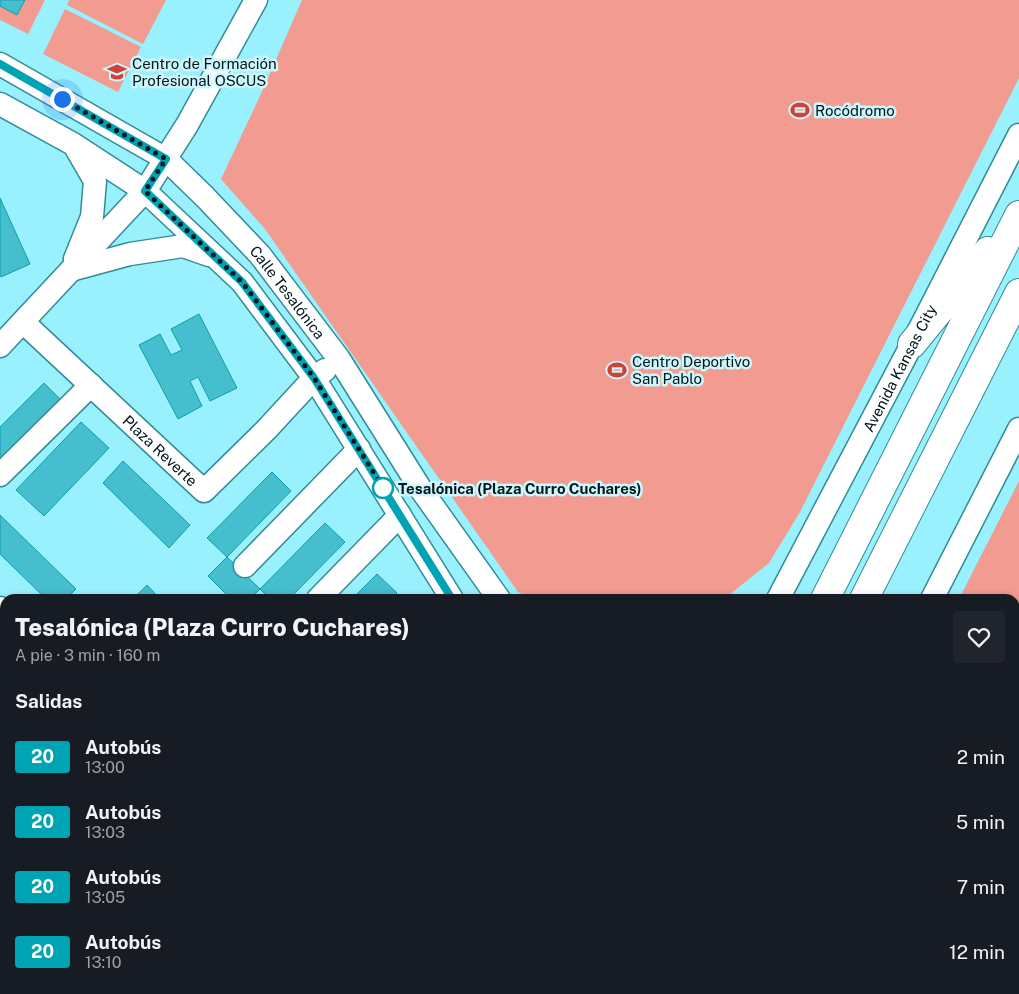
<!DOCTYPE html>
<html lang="es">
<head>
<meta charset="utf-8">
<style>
	:root { --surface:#171b24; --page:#20242c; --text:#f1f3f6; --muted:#9ea1a6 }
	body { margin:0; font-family:"Public Sans",sans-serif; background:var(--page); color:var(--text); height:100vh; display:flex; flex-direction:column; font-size:19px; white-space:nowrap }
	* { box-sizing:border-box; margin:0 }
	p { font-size:16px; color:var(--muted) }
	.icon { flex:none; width:28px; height:28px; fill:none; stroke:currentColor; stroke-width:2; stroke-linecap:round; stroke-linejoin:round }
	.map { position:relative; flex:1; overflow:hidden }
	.details { position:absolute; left:0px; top:594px; width:1020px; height:401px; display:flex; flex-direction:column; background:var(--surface); border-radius:15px 15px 0 0; box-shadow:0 2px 8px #0003 }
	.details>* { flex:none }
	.badge { padding:0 10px; border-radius:4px; font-size:18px; line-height:32px }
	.you { position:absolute; width:25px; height:25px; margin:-12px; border:4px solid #fff; border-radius:50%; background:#1a73e8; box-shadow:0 0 0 8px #1a73e833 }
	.map>.badge { position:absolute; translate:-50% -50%; box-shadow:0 0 0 2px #fff }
	h2 { padding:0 15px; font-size:19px; line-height:45px }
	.round { display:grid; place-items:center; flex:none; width:52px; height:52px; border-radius:5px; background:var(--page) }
	.overview { display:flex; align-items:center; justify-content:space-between; height:85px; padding:0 15px }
	h1 { font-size:24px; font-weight:800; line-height:38px }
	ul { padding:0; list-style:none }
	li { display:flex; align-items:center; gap:15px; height:65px; padding:0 15px }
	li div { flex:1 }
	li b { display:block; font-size:19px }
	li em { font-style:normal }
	li .badge { min-width:55px; font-weight:700; text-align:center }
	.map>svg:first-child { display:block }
	.green { fill:#f19b91 }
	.building { fill:#45bece; stroke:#109dad }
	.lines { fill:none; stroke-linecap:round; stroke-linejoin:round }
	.minor-casing { stroke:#318c98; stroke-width:25 }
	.major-casing { stroke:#318c98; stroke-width:30 }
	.minor { stroke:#fff; stroke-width:22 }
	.major { stroke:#fff; stroke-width:28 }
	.line-casing { stroke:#fff; stroke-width:11 }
	.line { stroke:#00a3b4; stroke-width:8 }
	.walk { stroke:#001519; stroke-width:5; stroke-dasharray:0 9 }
	.stop-dot { fill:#fff; stroke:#00a3b4; stroke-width:2.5 }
	.labels { text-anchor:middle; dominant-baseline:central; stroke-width:5; stroke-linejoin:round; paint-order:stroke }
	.poi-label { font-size:15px; fill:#001519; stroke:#cef7fd; text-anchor:start }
	.street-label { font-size:15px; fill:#001519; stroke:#cef7fd }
	.stop-label { font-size:15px; font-weight:bold; fill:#001519; stroke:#cef7fd; text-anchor:start }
</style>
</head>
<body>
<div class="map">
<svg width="1019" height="994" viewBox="0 0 1019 994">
	<rect width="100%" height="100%" fill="#9af1fe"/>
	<path class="green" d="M 0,0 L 45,0 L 28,34 L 0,20 Z
		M 69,0 L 166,0 L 143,44 L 67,5 Z
		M 302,0 L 1019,0 L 1019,78 L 800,512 L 769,563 L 724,599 L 532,599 L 518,592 L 265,229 L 221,179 L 260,96 Z
		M 65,9 L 141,47 L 118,92 L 43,54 Z
		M 1019,481 L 1019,778 L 1015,786 L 1015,599 L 959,599 Z
		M 736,990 L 986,990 L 984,994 L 734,994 Z"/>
	<path class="building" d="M 0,0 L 25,0 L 17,15 L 0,6 Z
		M 0,198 L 30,264 L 1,277 L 0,275 Z
		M 199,314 L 237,388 L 210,401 L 198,377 L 190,381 L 202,406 L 178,419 L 139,345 L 160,334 L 171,355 L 182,350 L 171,329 Z
		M 44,383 L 63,402 L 0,465 L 0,427 Z
		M 81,422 L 109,448 L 44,516 L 16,490 Z
		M 123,461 L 190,525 L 169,548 L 103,483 Z
		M 272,472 L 291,491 L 227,557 L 207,538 Z
		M 0,515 L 76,589 L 66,599 L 46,599 L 0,554 Z
		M 325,523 L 345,542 L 289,599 L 270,599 L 260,589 Z
		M 227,557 L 260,589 L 250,599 L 231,599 L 208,576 Z
		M 377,574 L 397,593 L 391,599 L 352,599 Z
		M 147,585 L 160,599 L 133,599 Z
		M 0,730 L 5,734 L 5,739 L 0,745 Z
		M 0,789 L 5,793 L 5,834 L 0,830 Z
		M 1,902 L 5,905 L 5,967 L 0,972 L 0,903 Z
		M 1017,929 L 1019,929 L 1019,994 L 985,994 L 987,990 L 1015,990 L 1015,933 Z
		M 86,990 L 97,990 L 94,994 L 83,994 Z
		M 320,990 L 346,990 L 345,994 L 319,994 Z
		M 366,990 L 388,990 L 387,994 L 365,994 Z
		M 425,990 L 483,990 L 492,992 L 491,994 L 424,994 Z"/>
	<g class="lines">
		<g class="minor-casing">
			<g id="minor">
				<path id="s1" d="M 0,64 L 166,159 L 205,197 L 260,255 L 339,359 L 420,488 L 499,599"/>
				<path d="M 0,104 L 73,144 L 145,191 L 242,282 L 314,378 L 452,599"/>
				<path d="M 75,259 L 92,217 L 95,181 L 77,150"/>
				<path d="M 71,270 L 130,254 L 183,246 L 209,255"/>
				<path id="s2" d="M 23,322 L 204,491 L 267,429 L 314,378 L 325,370"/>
				<path d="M 0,346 L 145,191 L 187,125 L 256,0"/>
				<path d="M 0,475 L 91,385"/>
				<path d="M 245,566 L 359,449"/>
				<path d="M 318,599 L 400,515"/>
				<path id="s3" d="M 778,599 L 912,344 L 1019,135"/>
				<path d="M 932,599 L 1019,429"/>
				<path d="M 0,608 L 5,613"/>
				<path d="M 0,646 L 5,640"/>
				<path d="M 0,672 L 5,677"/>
				<path d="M 1015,855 L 1019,847"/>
				<path d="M 149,994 L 153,990"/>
				<path d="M 587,994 L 589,990"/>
				<path d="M 722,994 L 724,990"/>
			</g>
		</g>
		<g class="major-casing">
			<path id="major" d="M 912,344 L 988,251
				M 825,599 L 1019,215
				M 864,599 L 1019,293
				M 624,994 L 626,990
				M 664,994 L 666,990"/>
		</g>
		<use href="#minor" class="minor"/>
		<use href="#major" class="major"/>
	</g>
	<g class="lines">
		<g class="line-casing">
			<path id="line" d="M 0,64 L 166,159 L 145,191 L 242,282 L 314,378 L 452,599"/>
		</g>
		<use href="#line" class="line"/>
		<path class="walk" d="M 62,99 L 166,159 L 145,191 L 242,282 L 314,378 L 384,489 L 383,488"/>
	</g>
	<defs>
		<g id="university-bare" transform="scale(1.5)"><path d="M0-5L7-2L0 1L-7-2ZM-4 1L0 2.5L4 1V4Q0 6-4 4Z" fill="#cf4139" stroke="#cef7fd" stroke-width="2.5" paint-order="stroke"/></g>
		<g id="stadium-bare" transform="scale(1.5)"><path d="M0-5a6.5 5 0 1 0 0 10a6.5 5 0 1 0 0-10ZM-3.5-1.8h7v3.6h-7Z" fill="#cf4139" stroke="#cef7fd" stroke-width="2.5" paint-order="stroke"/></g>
	</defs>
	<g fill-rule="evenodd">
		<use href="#university-bare" x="117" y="72"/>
		<use href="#stadium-bare" x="800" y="110"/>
		<use href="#stadium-bare" x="617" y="370"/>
	</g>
	<circle class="stop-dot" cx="383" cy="488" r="10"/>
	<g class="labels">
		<g class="poi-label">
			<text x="132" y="63">Centro de Formación<tspan x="132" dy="17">Profesional OSCUS</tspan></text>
			<text x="815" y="110">Rocódromo</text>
			<text x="632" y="361">Centro Deportivo<tspan x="632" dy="17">San Pablo</tspan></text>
		</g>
		<g class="street-label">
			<text stroke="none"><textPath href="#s1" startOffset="372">Calle Tesalónica</textPath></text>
			<text stroke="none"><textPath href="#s3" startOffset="261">Avenida Kansas City</textPath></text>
			<text stroke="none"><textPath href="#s2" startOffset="188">Plaza Reverte</textPath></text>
		</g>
		<g class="stop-label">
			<text x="398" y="488">Tesalónica (Plaza Curro Cuchares)</text>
		</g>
	</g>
</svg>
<div class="you" style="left:62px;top:99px"></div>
<section class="details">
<div class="overview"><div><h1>Tesalónica (Plaza Curro Cuchares)</h1><p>A pie · 3 min · 160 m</p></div><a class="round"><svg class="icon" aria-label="heart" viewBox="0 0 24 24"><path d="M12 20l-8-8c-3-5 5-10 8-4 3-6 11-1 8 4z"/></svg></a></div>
<h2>Salidas</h2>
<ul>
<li><span class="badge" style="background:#00a3b4;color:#fff">20</span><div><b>Autobús</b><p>13:00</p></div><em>2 min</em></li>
<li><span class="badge" style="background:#00a3b4;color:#fff">20</span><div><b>Autobús</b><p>13:03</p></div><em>5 min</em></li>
<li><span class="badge" style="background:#00a3b4;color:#fff">20</span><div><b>Autobús</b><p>13:05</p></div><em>7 min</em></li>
<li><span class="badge" style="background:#00a3b4;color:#fff">20</span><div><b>Autobús</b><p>13:10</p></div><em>12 min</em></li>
</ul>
</section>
</div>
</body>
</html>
